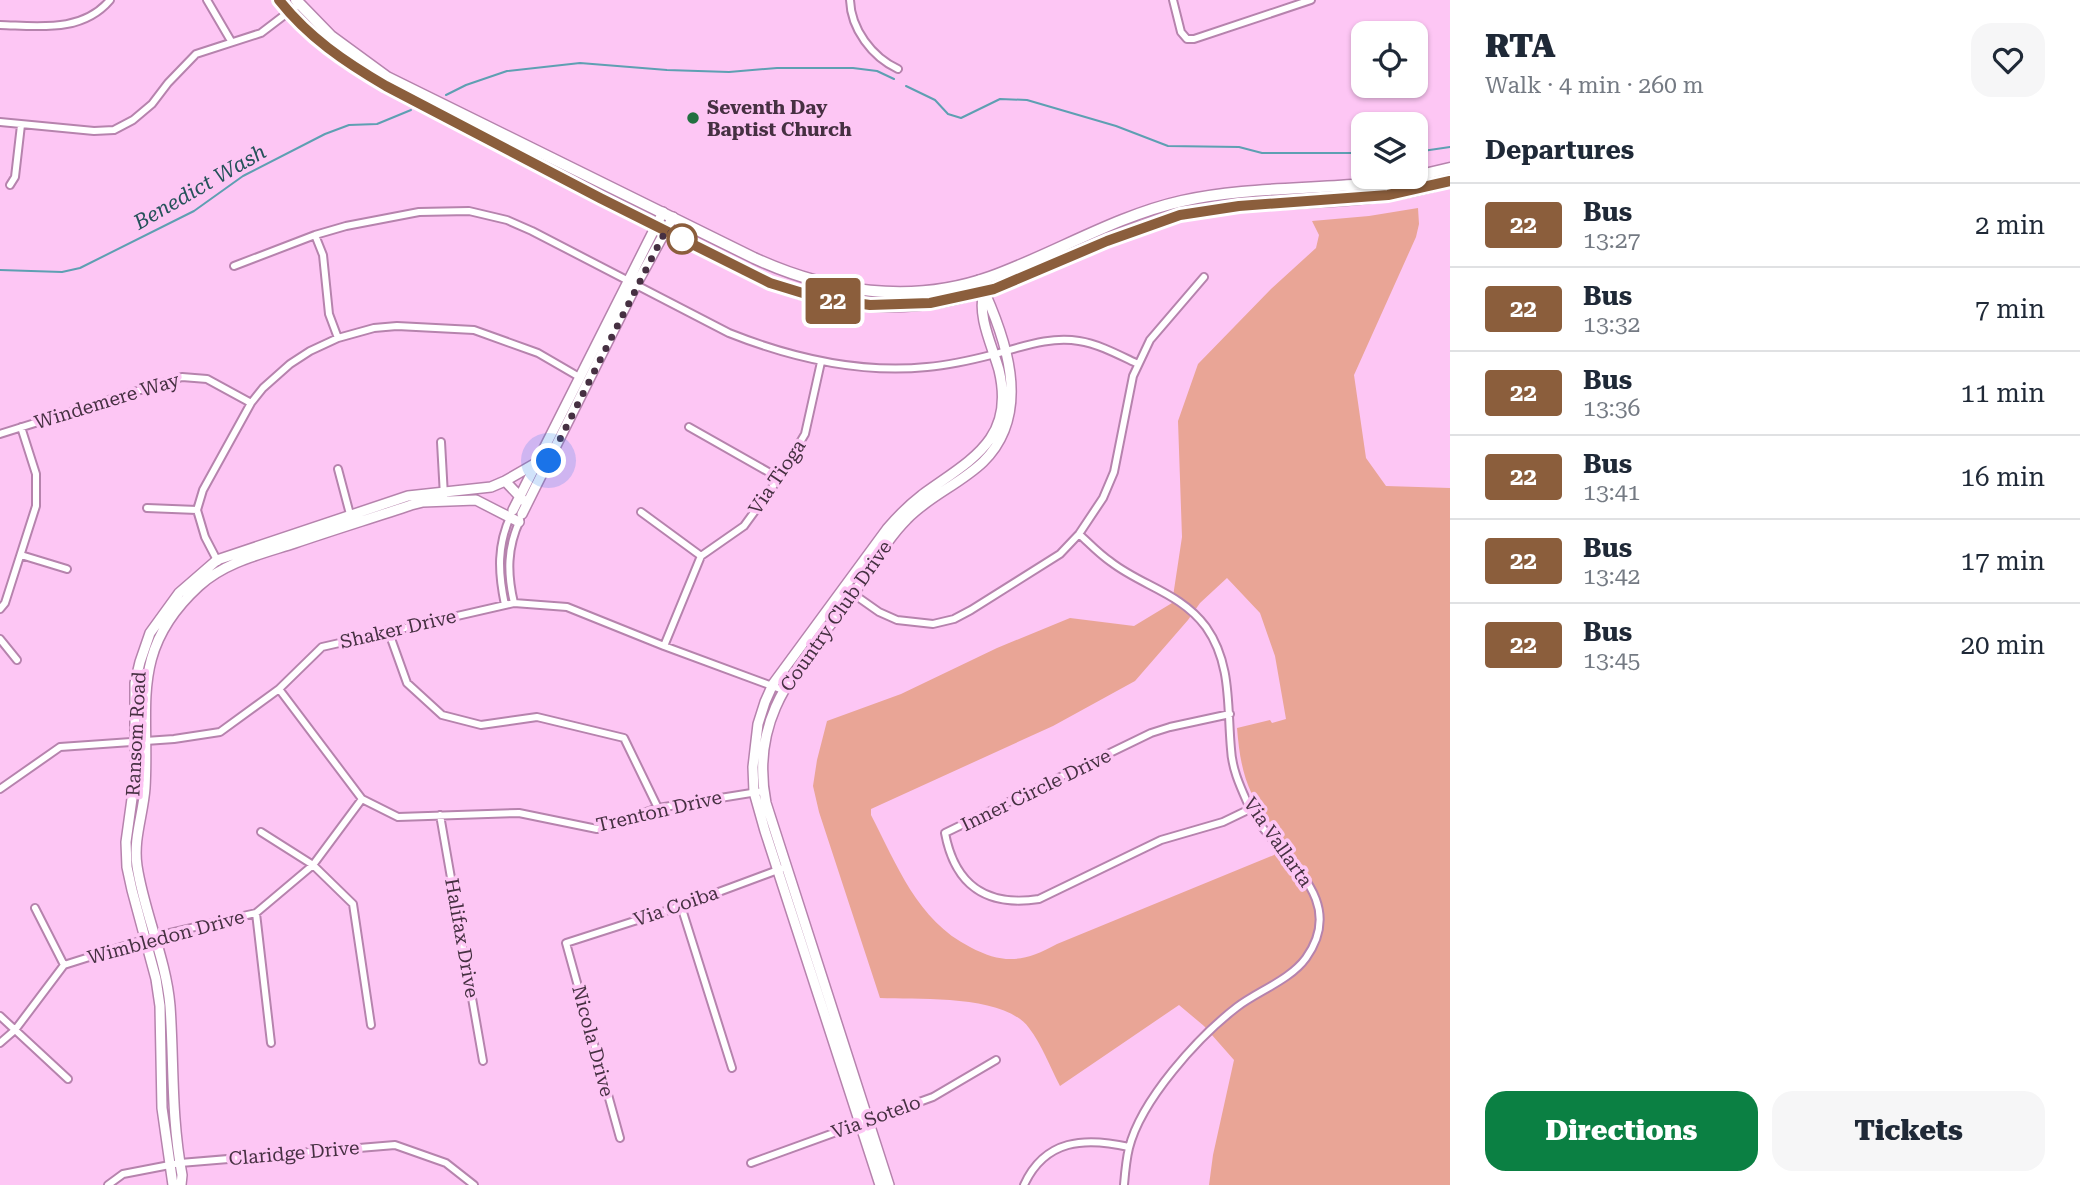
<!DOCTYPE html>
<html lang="en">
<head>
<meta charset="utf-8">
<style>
	:root { --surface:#fff; --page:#f6f6f7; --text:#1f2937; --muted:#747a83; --line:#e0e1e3; --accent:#0b8043 }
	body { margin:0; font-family:"Roboto Serif",serif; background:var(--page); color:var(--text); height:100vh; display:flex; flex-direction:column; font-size:26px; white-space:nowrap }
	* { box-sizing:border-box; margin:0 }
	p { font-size:23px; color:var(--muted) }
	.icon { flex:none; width:38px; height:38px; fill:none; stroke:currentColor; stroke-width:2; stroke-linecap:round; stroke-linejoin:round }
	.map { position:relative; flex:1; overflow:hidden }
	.drawer { display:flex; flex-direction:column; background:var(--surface); width:630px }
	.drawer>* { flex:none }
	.badge { padding:0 14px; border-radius:5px; font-size:24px; line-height:46px }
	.controls { position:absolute; left:1351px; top:21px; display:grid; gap:14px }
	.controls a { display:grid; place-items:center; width:77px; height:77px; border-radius:14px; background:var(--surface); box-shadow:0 2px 5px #0004; font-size:35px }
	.you { position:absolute; width:35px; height:35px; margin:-18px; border:5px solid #fff; border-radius:50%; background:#1a73e8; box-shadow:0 0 0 10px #1a73e833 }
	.map>.badge { position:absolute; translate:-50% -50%; box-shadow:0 0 0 4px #fff }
	h2 { padding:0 35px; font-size:26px; line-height:63px }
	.round { display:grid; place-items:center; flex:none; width:74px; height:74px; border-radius:21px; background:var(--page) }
	.overview { display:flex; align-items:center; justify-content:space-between; height:119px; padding:0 35px }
	h1 { font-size:33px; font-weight:800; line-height:52px }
	.cta { display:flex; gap:14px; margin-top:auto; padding:14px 35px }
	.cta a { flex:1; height:80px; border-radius:21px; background:var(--accent); color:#fff; font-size:28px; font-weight:800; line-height:80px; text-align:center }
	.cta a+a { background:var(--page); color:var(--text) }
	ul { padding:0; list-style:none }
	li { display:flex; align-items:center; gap:21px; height:84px; padding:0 35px; border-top:2px solid var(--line) }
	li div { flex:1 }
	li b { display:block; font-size:26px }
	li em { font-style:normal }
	li .badge { min-width:77px; font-weight:700; text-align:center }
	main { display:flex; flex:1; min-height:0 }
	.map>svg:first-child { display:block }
	.green { fill:#e9a596; fill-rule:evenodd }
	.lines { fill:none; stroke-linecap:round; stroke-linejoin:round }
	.stream { stroke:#5e9fb2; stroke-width:2 }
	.street-casing { stroke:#b683ad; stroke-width:10 }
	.secondary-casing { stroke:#b683ad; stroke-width:12 }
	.primary-casing { stroke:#b683ad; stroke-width:13 }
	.street { stroke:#fff; stroke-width:6 }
	.secondary { stroke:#fff; stroke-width:9 }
	.primary { stroke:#fff; stroke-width:10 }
	.line-casing { stroke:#fff; stroke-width:16 }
	.line { stroke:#8b5e3c; stroke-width:10 }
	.walk { stroke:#463042; stroke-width:7; stroke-dasharray:0 12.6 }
	.poi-dot { fill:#227040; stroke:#fdc6f4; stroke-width:2.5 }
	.stop-dot { fill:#fff; stroke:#8b5e3c; stroke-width:3.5 }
	.labels { text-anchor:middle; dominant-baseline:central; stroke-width:7; stroke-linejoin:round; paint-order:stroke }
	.poi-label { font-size:19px; font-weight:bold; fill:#463042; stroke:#fdc6f4; text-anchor:start }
	.street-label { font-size:19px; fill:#463042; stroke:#fdc6f4 }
	.water-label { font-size:21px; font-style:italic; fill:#25525a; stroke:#fdc6f4 }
</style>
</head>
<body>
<main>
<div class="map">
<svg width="1450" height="1185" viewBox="0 0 1450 1185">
	<rect width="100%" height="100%" fill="#fdc6f4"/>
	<path class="green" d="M 1418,208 L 1419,224 L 1416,237 L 1354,375 L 1366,458 L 1386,486 L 1450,488 L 1450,1185 L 1209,1185 L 1213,1155 L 1234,1060 L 1204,1026 L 1179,1005 L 1060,1086 C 1050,1067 1042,1045 1029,1028 C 1004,994 920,1000 880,998 L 819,812 L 813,786 L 817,760 L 827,721 L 901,694 L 997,648 L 1070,618 L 1134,626 L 1172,603 L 1182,537 L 1178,421 L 1198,364 L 1271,289 L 1316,248 L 1319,235 L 1312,221 L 1369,216 ZM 1227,578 L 1260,613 L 1275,656 L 1286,719 L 1272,723 L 1270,720 L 1237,728 C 1241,777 1249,799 1282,837 L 1274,855 L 1057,944 C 1024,962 1004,965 970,947 C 917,920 897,865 871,815 L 871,809 L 1053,726 L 1135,681 L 1188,620 L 1200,603 Z"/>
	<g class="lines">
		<path class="stream" d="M 906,86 L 935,100 L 948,114 L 961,118 L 1000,99 L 1027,100 L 1116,126 L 1168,146 L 1239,147 L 1262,153 L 1363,153
			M 446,95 L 466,85 L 507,71 L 580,63 L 667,70 L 729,72 L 777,68 L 853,68 L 877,71 L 894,79
			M 1416,152 L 1450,147
			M 0,270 L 62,272 L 80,268 L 194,211 L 243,176 L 325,134 L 349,125 L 377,124 L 411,110"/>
		<g class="street-casing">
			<path id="street" d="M 207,0 L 231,41
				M 850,0 C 851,29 872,57 898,69
				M 1173,0 L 1181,32 L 1187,39 L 1194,39 L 1311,0
				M 0,25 C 39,26 82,33 110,0
				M 0,122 L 94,131 L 114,130 L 133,120 L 152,104 L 168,83 L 196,54 L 261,33 L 299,4
				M 10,185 L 15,177 L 21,125
				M 315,235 L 323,255 L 329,314 L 338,338
				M 234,266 L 315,235 L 346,226 L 419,212 L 469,211 L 507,220 L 532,231 L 729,333 C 792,358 858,374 927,367 C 950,365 972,360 995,354 C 1022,347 1050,336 1079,341 C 1099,344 1119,355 1138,364
				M 689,427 L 779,478
				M 0,434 L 182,377 L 207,379 L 251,403
				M 441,442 L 444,496
				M 338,469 L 351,518
				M 147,508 L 197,510
				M 641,512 L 701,556
				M 1079,534 C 1089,543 1099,554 1111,562 C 1142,586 1181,593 1206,627 C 1232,664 1227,706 1231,749 C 1232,769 1240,786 1248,804 C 1270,854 1352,893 1306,958 C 1290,980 1258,991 1237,1007 C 1198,1037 1141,1100 1129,1148 C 1126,1160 1125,1173 1124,1185
				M 21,555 L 67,569
				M 218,562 L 205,537 L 197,510 L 203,490 L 251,403 L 263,388 L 290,364 L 310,351 L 338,338 L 374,328 L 397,326 L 474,330 L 538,353 L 581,378
				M 852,593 L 879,612 L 897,620 L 933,624 L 954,619 L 971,610 L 1060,554 L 1079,534 L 1103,498 L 1114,472 L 1133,376 L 1150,340 L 1204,277
				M 514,603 C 507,573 507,548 520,520
				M 505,605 C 498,572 497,545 511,515
				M 0,609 L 5,603 L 36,506 L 36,474 L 21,427
				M 388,630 L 407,683 L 442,715 L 481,725 L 537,717 L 624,738 L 658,808
				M 0,639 L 17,660
				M 664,646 L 701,556 L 744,526 L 779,478 L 805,434 L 821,362
				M 279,689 L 362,799 L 398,817 L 519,813 L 597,829 L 658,808 L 764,791
				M 1230,714 L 1170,727 L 1151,733 L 945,833 C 955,886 987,907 1039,899 L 1161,840 L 1223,822 L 1250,809
				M 0,789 L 60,747 L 174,739 L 220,732 L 279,689 L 322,647 L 514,603 L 567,607 L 664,646 L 783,690
				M 440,815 L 483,1061
				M 261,832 L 313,865 L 353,904 L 371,1025
				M 681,906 L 732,1068
				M 35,908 L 64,965
				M 256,913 L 271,1043
				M 0,1016 L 68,1079
				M 0,1043 L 15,1030 L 64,965 L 156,936 L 256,913 L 313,865 L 362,799
				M 620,1138 L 566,943 L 681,906 L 786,867
				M 751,1163 L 933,1097 L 996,1060
				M 108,1185 L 123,1174 L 180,1163 L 395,1145 L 446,1163 L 474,1185
				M 1024,1185 C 1045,1139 1085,1137 1129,1147"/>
		</g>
		<g class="secondary-casing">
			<path id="secondary" d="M 505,481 L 524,501
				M 513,510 L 663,212
				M 522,514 L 636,285 L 673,217
				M 173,1185 L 162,1108 L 160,1006 L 156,979 L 132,890 L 127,867 L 126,842 L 135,777 L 135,683 L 140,662 L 150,633 L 179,593 L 217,560 L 408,496 L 491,487 L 505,481 L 538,462
				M 181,1185 L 182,1175 C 171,1116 174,1064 170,1006 C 166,958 144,913 137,866 C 133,839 143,815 145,788 C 150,706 128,651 199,586 C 225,562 261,554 295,543 C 333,530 372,518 411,505 L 423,502 L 476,500 L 519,522
				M 880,1185 L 765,831 L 754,792 L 753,767 L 758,724 L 765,702 L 773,684 L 887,529 C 898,516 909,505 922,495 C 970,460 1016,440 999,370 C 992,345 977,316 984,292
				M 889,1185 L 766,803 C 748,711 803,664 852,596 C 870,571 884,542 907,519 C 929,496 960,484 983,462 C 1034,412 1005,335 979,280"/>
		</g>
		<g class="primary-casing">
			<path id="primary" d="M 279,0 C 327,64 404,95 473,131 C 538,164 602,198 667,230 C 711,253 752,277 799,293 C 825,302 854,305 881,306 C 989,312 1078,242 1178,215 C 1209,207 1242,206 1273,204 C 1333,201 1393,200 1450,181
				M 296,0 L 331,36 L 387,77 L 754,258 C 828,292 911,305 990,277 C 1054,254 1115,216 1182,201 C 1258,184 1337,192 1413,177
				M 1416,176 L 1450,168"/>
		</g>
		<use href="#street" class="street"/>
		<use href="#secondary" class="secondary"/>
		<use href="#primary" class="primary"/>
	</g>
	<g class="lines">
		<g class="line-casing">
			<path id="line" d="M 279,0 C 308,37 345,62 386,86 L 600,198 L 770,283 L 819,298 L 870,305 L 930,303 L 994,289 L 1107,241 L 1180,215 L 1239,206 L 1388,195 L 1450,181"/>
		</g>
		<use href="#line" class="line"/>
		<path class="walk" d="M 549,461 L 666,230 L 682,239"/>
	</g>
	<circle class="poi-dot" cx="693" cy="118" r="7"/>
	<circle class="stop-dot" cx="682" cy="239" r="14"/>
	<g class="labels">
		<g class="poi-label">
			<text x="707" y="107">Seventh Day<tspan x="707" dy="22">Baptist Church</tspan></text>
		</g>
		<g class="street-label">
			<text transform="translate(107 401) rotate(-17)">Windemere Way</text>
			<text transform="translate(777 477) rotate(-56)">Via Tioga</text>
			<text transform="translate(836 616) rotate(-55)">Country Club Drive</text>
			<text transform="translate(398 629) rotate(-13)">Shaker Drive</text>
			<text transform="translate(136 734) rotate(-87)">Ransom Road</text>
			<text transform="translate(1036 790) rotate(-26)">Inner Circle Drive</text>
			<text transform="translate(659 811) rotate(-13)">Trenton Drive</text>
			<text transform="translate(1278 842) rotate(55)">Via Vallarta</text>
			<text transform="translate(676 906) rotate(-19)">Via Coiba</text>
			<text transform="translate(166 937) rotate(-15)">Wimbledon Drive</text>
			<text transform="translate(462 938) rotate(80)">Halifax Drive</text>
			<text transform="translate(593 1041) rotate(75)">Nicola Drive</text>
			<text transform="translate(876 1117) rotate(-20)">Via Sotelo</text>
			<text transform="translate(294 1153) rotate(-5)">Claridge Drive</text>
		</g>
		<g class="water-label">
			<text transform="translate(200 187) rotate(-30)">Benedict Wash</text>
		</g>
	</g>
</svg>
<div class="controls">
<a><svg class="icon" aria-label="locate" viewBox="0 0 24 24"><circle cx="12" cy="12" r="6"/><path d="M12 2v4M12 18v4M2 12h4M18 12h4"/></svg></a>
<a><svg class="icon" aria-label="layers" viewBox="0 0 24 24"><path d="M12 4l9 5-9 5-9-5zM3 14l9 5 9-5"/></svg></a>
</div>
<div class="you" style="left:549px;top:461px"></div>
<b class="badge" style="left:833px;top:301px;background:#8b5e3c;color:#fff">22</b>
</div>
<section class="drawer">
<div class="overview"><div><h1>RTA</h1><p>Walk · 4 min · 260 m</p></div><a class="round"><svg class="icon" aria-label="heart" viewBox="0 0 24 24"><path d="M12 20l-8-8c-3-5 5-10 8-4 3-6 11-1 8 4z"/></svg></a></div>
<h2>Departures</h2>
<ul>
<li><span class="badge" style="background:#8b5e3c;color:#fff">22</span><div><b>Bus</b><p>13:27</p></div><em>2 min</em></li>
<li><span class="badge" style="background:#8b5e3c;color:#fff">22</span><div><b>Bus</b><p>13:32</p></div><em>7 min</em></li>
<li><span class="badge" style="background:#8b5e3c;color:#fff">22</span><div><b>Bus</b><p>13:36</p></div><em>11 min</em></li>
<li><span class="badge" style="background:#8b5e3c;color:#fff">22</span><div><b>Bus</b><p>13:41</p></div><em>16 min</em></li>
<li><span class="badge" style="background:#8b5e3c;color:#fff">22</span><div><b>Bus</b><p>13:42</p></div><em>17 min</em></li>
<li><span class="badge" style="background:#8b5e3c;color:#fff">22</span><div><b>Bus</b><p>13:45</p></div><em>20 min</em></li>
</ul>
<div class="cta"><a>Directions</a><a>Tickets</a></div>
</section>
</main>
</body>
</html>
